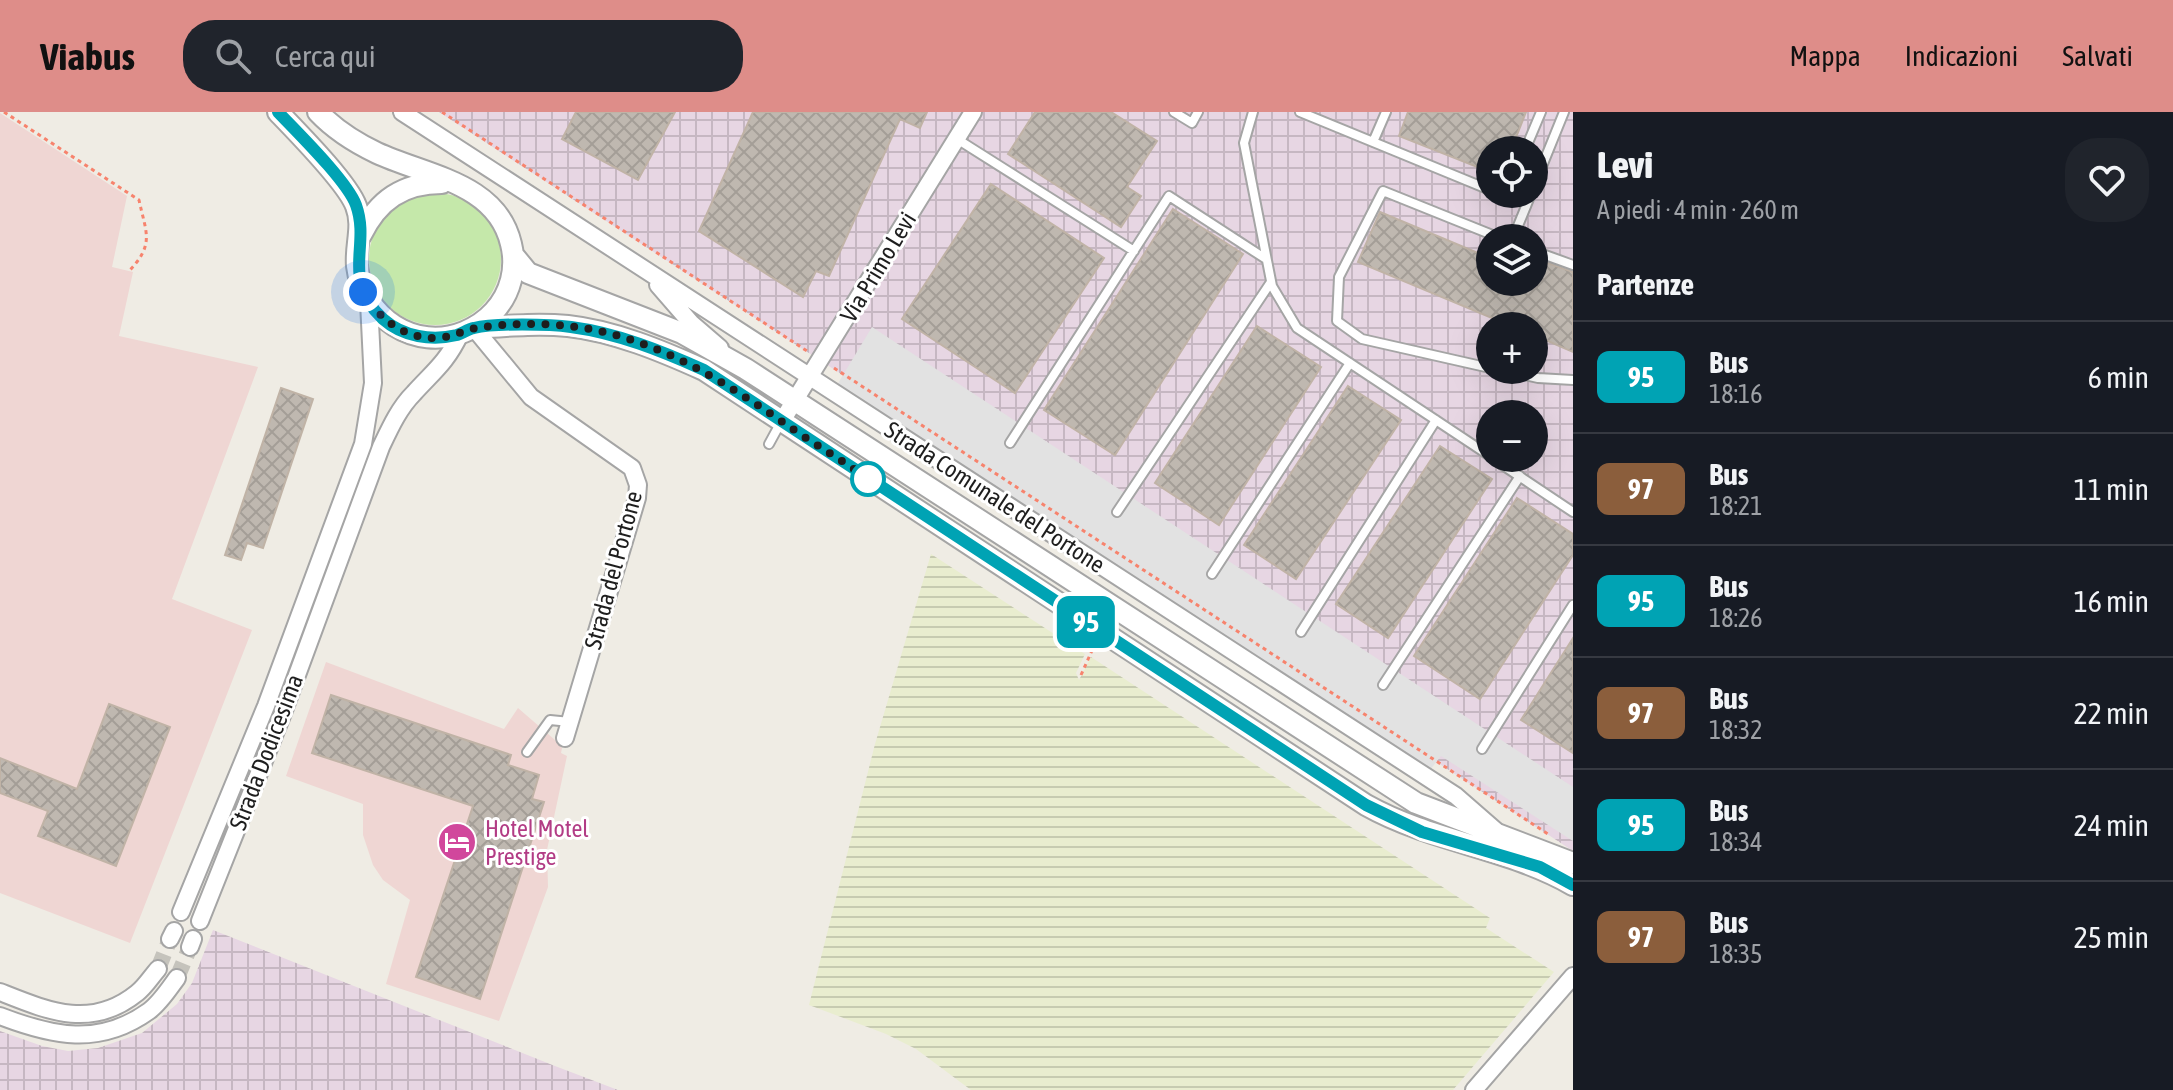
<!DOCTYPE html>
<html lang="it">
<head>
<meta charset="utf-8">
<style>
	:root { --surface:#171b24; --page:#20242c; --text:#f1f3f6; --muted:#9ea1a6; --line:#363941; --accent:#de8d89 }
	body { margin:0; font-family:"Asap Condensed",sans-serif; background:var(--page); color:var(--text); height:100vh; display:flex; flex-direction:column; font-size:30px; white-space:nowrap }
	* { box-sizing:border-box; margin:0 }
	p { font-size:26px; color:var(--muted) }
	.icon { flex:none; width:44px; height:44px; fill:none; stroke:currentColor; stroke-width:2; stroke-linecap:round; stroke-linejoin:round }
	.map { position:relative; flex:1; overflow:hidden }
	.panel { display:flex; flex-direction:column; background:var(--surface); width:600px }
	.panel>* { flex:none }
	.badge { padding:0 16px; border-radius:12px; font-size:28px; line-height:52px }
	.controls { position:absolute; left:1476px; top:24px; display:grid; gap:16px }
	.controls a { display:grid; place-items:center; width:72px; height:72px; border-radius:50%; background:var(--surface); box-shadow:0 8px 32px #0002; font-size:40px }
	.you { position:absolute; width:40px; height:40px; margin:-20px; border:6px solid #fff; border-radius:50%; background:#1a73e8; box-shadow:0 0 0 12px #1a73e833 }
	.map>.badge { position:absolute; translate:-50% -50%; box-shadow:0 0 0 4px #fff }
	h2 { padding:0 24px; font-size:30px; line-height:72px }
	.round { display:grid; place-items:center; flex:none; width:84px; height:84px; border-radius:32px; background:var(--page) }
	.headline { display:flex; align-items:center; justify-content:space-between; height:136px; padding:0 24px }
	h1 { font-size:38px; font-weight:800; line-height:60px }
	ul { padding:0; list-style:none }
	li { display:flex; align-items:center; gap:24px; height:112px; padding:0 24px; border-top:2px solid var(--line) }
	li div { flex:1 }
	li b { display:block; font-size:30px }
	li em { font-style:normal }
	li .badge { min-width:88px; font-weight:700; text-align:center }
	header { display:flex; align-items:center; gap:48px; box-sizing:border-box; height:112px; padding:0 40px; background:var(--accent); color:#111 }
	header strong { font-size:38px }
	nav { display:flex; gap:44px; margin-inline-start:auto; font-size:28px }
	.search { width:560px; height:72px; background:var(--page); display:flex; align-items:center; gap:20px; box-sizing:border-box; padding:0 28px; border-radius:32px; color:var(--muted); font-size:30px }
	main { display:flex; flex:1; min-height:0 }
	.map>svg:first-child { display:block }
	.commercial { fill:#efd6d3 }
	.industrial { fill:url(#industrial-grid); fill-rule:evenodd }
	.farmland { fill:url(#farmland-rules) }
	.grass { fill:#c5e8aa }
	.parking { fill:#e2e2e2 }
	.building { fill:url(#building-cross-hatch); stroke:#c0b3a6; stroke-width:2 }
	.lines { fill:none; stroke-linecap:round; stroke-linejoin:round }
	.minor-tunnel { stroke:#c5c3bc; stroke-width:16; stroke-dasharray:16 8; stroke-linecap:butt }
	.service-casing { stroke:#a5a5a5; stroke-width:12 }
	.minor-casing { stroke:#a5a5a5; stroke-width:20 }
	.tertiary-casing { stroke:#a5a5a5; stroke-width:24 }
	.path { stroke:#f7836d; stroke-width:3; stroke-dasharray:4 4; stroke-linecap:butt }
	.service { stroke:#fff; stroke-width:8 }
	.minor { stroke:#fff; stroke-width:16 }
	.tertiary { stroke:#fff; stroke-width:20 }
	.line-casing { stroke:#fff; stroke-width:18 }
	.line { stroke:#00a3b4; stroke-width:12 }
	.walk { stroke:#1e1e1e; stroke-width:8; stroke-dasharray:0 14.4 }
	.stop-dot { fill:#fff; stroke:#00a3b4; stroke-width:4 }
	.labels { text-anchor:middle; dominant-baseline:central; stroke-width:6; stroke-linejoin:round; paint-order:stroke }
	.street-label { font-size:24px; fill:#1e1e1e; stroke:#fff }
	.hotel-label { font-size:24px; fill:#b23c85; stroke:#fff; text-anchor:start }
</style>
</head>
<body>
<header>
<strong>Viabus</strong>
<div class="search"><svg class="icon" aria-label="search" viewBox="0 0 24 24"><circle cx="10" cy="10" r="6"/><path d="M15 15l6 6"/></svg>Cerca qui</div>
<nav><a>Mappa</a><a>Indicazioni</a><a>Salvati</a></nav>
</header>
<main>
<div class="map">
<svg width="1573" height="978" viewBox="0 0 1573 978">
	<defs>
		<pattern id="industrial-grid" width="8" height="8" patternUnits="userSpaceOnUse" patternTransform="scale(2)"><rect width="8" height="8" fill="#e7d6e3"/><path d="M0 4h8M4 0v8" fill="none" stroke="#c6b7c2"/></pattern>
		<pattern id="farmland-rules" width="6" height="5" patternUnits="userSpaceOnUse" patternTransform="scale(2)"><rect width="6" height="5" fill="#e9edcf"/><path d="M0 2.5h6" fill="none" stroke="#c7cbb1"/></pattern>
		<pattern id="building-cross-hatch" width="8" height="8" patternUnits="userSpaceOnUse" patternTransform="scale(2)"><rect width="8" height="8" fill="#bfb8b0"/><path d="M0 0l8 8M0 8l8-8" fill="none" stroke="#a49e97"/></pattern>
	</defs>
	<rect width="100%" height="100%" fill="#efece4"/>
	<path class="commercial" d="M 0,1 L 127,84 L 112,155 L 133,160 L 119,224 L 258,255 L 172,487 L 252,518 L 130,831 L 0,781 Z
		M 326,550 L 504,617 L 518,596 L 555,628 L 562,636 L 561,641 L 567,644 L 547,738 L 548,775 L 499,909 L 386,872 L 410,788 L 383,768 L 373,753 L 363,723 L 363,692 L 286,664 Z"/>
	<path class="industrial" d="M 439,0 L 1573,0 L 1573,739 ZM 1490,38 L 1534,38 L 1534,82 L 1490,82 ZM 1490,126 L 1534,126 L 1534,170 L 1490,170 ZM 1490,214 L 1534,214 L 1534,258 L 1490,258 ZM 1490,302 L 1534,302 L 1534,346 L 1490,346 Z
		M 213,818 L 555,954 L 618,978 L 0,978 L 0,919 L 42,934 L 68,939 L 98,936 L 142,921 L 177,892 L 192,871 Z"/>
	<path class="farmland" d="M 931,442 L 1085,542 L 1076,561 L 1079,568 L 1091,545 L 1490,806 L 1486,816 L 1554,860 L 1453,978 L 971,978 L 916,937 L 886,922 L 809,893 L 875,632 Z"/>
	<path class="grass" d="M369 147a66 66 0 1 1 132 0a66 66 0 1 1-132 0Z"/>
	<path class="parking" d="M 872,215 L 1573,675 L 1573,729 L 1441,644 L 1430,658 L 837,273 Z"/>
	<path class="building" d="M 576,0 L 675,0 L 638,68 L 562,27 Z
		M 753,0 L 927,0 L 920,16 L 900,7 L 829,164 L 816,159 L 803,185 L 699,119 Z
		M 1035,0 L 1111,0 L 1157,29 L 1127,75 L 1141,84 L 1121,115 L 1008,42 Z
		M 1408,0 L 1526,0 L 1511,38 L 1490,38 L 1490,60 L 1399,24 Z
		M 991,72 L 1104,146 L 1015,281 L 902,207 Z
		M 1173,97 L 1243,142 L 1115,343 L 1044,298 Z
		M 1380,100 L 1490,146 L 1490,170 L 1534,170 L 1534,146 L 1573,160 L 1573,240 L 1534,223 L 1534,214 L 1511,214 L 1358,150 Z
		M 1257,214 L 1321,255 L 1219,413 L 1155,371 Z
		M 1348,274 L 1401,308 L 1296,467 L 1244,433 Z
		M 281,276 L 313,287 L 263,436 L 247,431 L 241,448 L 225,443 Z
		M 1440,334 L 1492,367 L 1388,526 L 1336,492 Z
		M 1517,386 L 1573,422 L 1573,443 L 1480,587 L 1414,544 Z
		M 1573,526 L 1573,641 L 1521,608 Z
		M 331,583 L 511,643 L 508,653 L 539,663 L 532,687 L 544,690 L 480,887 L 416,865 L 473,694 L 312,641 Z
		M 109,592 L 170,615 L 116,754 L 38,724 L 48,699 L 0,681 L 0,646 L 77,677 Z"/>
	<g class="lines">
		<path class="minor-tunnel" d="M 158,857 L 170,827
			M 177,866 L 190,835"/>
		<g class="service-casing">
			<path id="service" d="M 1174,0 L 1192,11 L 1198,0
				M 1253,0 L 1244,31 L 1272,174 L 1297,216 L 1490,344
				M 1300,0 L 1490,78
				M 957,27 L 1134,139
				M 1373,30 L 1386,0
				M 1525,38 L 1541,0
				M 1534,74 L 1564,0
				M 1499,82 L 1506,85 L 1507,82
				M 1513,126 L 1531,82
				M 1534,139 L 1573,153
				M 1490,256 L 1362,227 L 1337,209 L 1339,165 L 1383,79 L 1500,126
				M 1501,258 L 1538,266 L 1573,268
				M 1010,331 L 1169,84 L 1266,147
				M 769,332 L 781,310
				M 1492,346 L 1573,400
				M 1117,400 L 1271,170
				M 1212,462 L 1350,251
				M 1301,520 L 1436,308
				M 1383,573 L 1520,364
				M 1482,637 L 1573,493
				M 527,640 L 550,608 L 570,610"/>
		</g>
		<g class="minor-casing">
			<path id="minor" d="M 402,0 L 1456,684 L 1495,718
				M 658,173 L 691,211 L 720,236
				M 474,216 L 531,285 L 632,356 L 638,373 L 637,386 L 565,626
				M 782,309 L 973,0
				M 181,800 L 266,594 L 363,332 L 373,271 L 369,190
				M 200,809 L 283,601 L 381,335 C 390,316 399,296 414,281 C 433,260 447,250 460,222
				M 170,827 L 174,819
				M 190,835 L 193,827
				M 0,880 C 48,899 91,918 137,881 C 145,875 151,865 158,857
				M 0,904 C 52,924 99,935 149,899 C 160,891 169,877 177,866
				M 1474,978 L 1573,864"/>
		</g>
		<g class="tertiary-casing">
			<path id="tertiary" d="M 278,0 C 297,20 347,70 356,94 C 364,114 355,133 357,154 C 363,205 415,240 464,220 C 487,211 505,192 511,168 C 514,156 514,144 511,132 C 497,71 427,64 377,41 C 356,31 334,17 318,0
				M 361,123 C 378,88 403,71 442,71
				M 514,144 L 528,161 L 682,221 L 746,257 L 1416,691 L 1573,751
				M 474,216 C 505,214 537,211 568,214 C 614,219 662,239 704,258 L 1366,693 C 1432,730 1509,736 1573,773"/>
		</g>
		<path class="path" d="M 4,0 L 139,88 C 146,121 155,132 129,159
			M 442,0 L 807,239
			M 834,256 L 1548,722
			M 1081,563 L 1094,534"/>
		<use href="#service" class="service"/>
		<use href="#minor" class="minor"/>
		<use href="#tertiary" class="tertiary"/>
	</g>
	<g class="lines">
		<g class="line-casing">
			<path id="line" d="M 278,0 C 298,21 347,69 356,93 C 371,135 340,167 383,207 C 403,225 432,229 457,223 C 463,221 468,217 474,216 C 494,211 550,212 571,215 C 617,221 662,239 704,258 L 1366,693 L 1422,720 L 1540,755 L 1573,773"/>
		</g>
		<use href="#line" class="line"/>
		<path class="walk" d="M 363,180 C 378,206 404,227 436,226 C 451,226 463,218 477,216 C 506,211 539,211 568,214 C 655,223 728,272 797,320 C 821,336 845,350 868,367"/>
	</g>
	<defs>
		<g id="hotel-disc" transform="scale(2)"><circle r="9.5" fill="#d1479c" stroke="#fff"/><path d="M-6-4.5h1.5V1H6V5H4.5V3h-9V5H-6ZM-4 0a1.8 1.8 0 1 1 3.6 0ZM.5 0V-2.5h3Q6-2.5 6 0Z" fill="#fff"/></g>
	</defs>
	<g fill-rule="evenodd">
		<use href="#hotel-disc" x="457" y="730"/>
	</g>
	<circle class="stop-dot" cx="868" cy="367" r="16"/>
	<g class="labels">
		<g class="street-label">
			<text transform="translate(878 155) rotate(-59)">Via Primo Levi</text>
			<text transform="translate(995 385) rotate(33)">Strada Comunale del Portone</text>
			<text transform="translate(613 458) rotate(-75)">Strada del Portone</text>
			<text transform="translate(266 640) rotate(-69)">Strada Dodicesima</text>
		</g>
		<g class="hotel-label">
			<text x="485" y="716">Hotel Motel<tspan x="485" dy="28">Prestige</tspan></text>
		</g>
	</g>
</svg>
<div class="controls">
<a><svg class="icon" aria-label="locate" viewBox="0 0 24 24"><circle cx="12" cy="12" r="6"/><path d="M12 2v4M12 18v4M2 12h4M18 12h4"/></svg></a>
<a><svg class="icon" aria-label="layers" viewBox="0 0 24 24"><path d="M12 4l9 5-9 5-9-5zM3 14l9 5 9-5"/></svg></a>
<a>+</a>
<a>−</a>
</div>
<div class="you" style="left:363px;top:180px"></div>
<b class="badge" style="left:1086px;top:510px;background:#00a3b4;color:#fff">95</b>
</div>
<section class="panel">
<div class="headline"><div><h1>Levi</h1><p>A piedi · 4 min · 260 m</p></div><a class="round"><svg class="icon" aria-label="heart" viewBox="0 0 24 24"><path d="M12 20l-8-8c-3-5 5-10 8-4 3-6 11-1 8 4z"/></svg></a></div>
<h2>Partenze</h2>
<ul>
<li><span class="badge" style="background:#00a3b4;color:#fff">95</span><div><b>Bus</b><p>18:16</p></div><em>6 min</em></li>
<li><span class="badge" style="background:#8b5e3c;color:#fff">97</span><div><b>Bus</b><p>18:21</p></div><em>11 min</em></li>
<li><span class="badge" style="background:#00a3b4;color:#fff">95</span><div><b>Bus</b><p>18:26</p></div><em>16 min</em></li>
<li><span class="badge" style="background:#8b5e3c;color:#fff">97</span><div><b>Bus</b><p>18:32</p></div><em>22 min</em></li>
<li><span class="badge" style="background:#00a3b4;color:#fff">95</span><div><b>Bus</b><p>18:34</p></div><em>24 min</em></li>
<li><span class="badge" style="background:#8b5e3c;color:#fff">97</span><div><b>Bus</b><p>18:35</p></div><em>25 min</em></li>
</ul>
</section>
</main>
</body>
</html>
